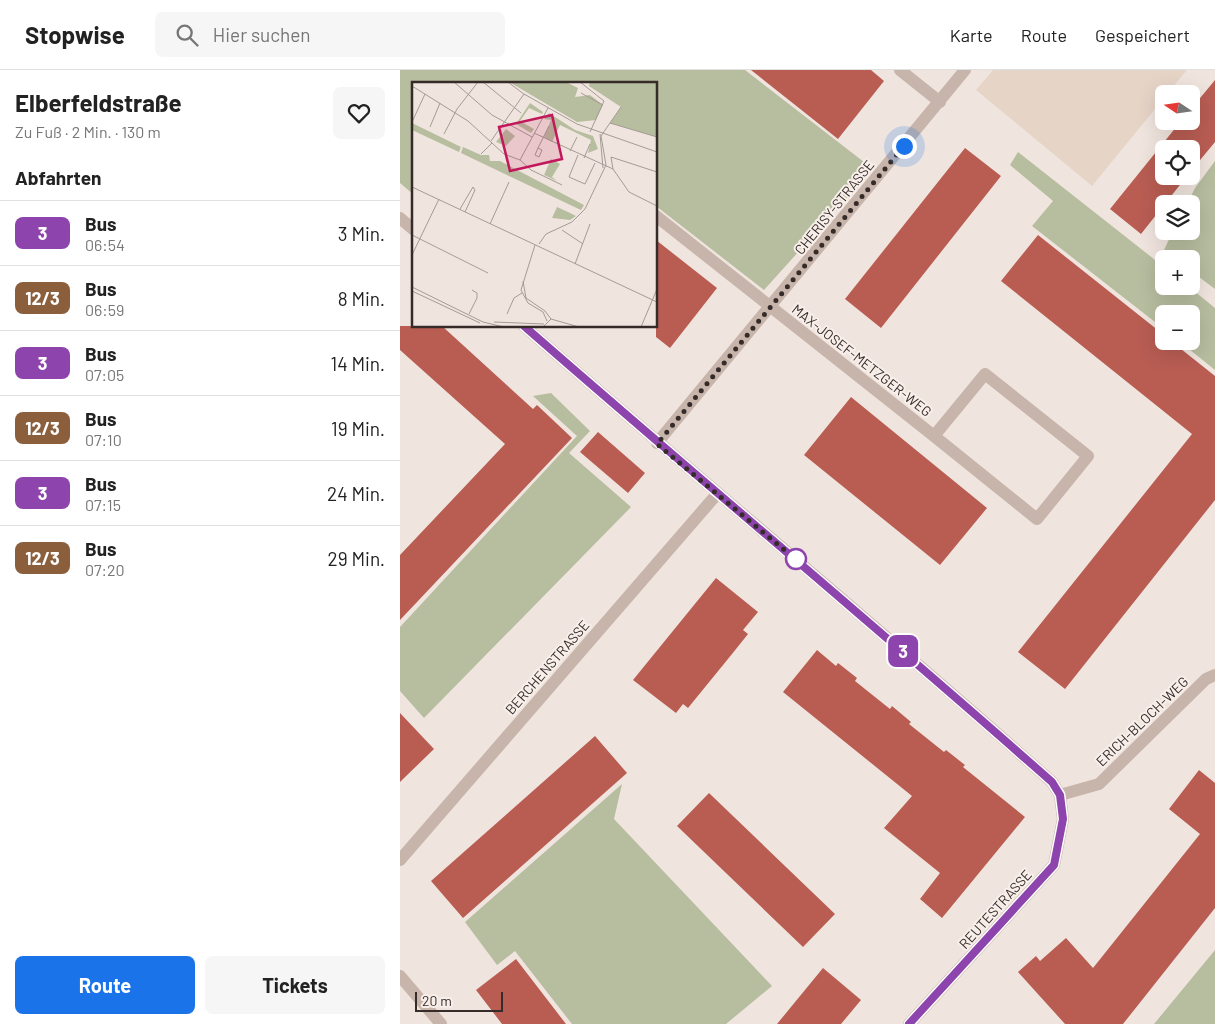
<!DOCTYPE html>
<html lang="de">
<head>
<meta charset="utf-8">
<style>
	:root { --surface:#fff; --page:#f6f6f6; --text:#222; --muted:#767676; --line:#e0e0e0; --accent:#1a73e8 }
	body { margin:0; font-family:Barlow,sans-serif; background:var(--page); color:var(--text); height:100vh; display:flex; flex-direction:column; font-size:19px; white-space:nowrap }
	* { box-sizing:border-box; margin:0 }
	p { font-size:16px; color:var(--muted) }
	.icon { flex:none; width:28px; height:28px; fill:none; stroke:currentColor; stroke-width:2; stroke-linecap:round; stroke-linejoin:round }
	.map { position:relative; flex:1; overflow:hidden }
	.panel { display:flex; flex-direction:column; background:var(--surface); width:400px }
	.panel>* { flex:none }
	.badge { padding:0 10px; border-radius:8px; font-size:18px; line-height:32px }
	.needle { width:32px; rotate:283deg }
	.controls { position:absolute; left:755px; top:15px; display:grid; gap:10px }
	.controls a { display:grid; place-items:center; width:45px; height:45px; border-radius:8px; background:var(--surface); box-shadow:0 5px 20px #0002; font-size:25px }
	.scale { position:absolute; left:15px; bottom:12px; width:88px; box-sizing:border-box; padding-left:5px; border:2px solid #352b29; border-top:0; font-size:14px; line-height:18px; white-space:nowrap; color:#352b29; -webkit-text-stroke:4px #f8efea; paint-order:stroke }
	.you { position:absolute; width:25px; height:25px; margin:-12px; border:4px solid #fff; border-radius:50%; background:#1a73e8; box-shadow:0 0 0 8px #1a73e833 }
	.map>.badge { position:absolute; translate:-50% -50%; box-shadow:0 0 0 2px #fff }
	h2 { padding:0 15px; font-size:19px; line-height:45px }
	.round { display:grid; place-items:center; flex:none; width:52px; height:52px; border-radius:8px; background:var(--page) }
	.head { display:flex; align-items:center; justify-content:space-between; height:85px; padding:0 15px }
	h1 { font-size:24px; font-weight:700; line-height:38px }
	.primary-button { display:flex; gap:10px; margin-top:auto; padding:10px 15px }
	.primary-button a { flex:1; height:58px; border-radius:8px; background:var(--accent); color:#fff; font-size:20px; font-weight:700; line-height:58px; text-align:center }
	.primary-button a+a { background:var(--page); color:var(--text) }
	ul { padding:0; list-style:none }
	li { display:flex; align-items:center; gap:15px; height:65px; padding:0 15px; border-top:1px solid var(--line) }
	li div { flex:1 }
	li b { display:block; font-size:19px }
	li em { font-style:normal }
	li .badge { min-width:55px; font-weight:700; text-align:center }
	header { display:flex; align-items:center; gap:30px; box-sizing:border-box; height:70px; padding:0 25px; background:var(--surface); border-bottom:1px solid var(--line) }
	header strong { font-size:24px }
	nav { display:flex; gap:28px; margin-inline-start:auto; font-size:18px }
	.search { width:350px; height:45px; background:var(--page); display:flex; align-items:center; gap:12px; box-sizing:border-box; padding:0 18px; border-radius:8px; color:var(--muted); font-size:19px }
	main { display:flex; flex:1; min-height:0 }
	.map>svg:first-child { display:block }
	.green { fill:#b7bd9f }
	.plaza { fill:#e6d4c7 }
	.building { fill:#b95d53 }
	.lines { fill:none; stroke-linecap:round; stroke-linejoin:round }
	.street { stroke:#c7b4ab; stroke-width:12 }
	.line-casing { stroke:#fff; stroke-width:11 }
	.line { stroke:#8e44ad; stroke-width:8 }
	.walk { stroke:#352b29; stroke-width:5; stroke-dasharray:0 9 }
	.stop-dot { fill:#fff; stroke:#8e44ad; stroke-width:2.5 }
	.labels { text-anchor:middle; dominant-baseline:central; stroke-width:4; stroke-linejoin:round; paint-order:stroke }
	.street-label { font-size:14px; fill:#352b29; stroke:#f8efea }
	.inset-road { fill:none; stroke:#a59b96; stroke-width:1 }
	.view { fill:#c2185b; fill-opacity:0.15; stroke:#c2185b; stroke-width:2.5 }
	.inset-edge { fill:none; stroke:#352b29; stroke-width:2.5 }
</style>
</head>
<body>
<header>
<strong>Stopwise</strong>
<div class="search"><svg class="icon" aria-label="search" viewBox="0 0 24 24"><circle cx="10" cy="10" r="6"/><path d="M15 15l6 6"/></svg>Hier suchen</div>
<nav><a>Karte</a><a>Route</a><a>Gespeichert</a></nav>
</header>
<main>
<section class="panel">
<div class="head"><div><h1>Elberfeldstraße</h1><p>Zu Fuß · 2 Min. · 130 m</p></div><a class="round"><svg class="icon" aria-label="heart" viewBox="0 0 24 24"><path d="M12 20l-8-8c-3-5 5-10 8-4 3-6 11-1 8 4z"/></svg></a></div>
<h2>Abfahrten</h2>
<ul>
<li><span class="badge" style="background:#8e44ad;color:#fff">3</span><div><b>Bus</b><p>06:54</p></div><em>3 Min.</em></li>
<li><span class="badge" style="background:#8b5e3c;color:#fff">12/3</span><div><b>Bus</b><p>06:59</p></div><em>8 Min.</em></li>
<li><span class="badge" style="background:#8e44ad;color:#fff">3</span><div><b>Bus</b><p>07:05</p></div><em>14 Min.</em></li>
<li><span class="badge" style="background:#8b5e3c;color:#fff">12/3</span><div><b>Bus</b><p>07:10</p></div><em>19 Min.</em></li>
<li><span class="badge" style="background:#8e44ad;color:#fff">3</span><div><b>Bus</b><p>07:15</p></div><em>24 Min.</em></li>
<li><span class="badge" style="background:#8b5e3c;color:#fff">12/3</span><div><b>Bus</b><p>07:20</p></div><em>29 Min.</em></li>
</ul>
<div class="primary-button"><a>Route</a><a>Tickets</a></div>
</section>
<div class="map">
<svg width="815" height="954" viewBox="0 0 815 954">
	<rect width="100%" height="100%" fill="#f0e5de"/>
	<path class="green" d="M 0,0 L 345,0 L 473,99 L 364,220 L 256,136 L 256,14 L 14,14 L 14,125 L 0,113 Z
		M 618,82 L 764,197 L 764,216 L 788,216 L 815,238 L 815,300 L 779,271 L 791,271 L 791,244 L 764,244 L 764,259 L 632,156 L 653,131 L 610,95 Z
		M 815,91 L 815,219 L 791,201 L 791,189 L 775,189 L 764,180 L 773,161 L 791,161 L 791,134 L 787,134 L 795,118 Z
		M 151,323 L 190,361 L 169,383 L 231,437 L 24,648 L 0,621 L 0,557 L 177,366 L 133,326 Z
		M 222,714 L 214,749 L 372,916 L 326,954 L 172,954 L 115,881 L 97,895 L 65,852 Z
		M 815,880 L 815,954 L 754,954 Z"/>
	<path class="plaza" d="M 593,0 L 787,0 L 767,24 L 764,24 L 764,28 L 692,116 L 576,20 Z"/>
	<path class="building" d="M 351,0 L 471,0 L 484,11 L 438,69 Z
		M 815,10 L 815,72 L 791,101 L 791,79 L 764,79 L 764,106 L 787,106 L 741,164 L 710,139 L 781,51 L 791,51 L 791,39 Z
		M 565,78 L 601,106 L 481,258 L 445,229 Z
		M 638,165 L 764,265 L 764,271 L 771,271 L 815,306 L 815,430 L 665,619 L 618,582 L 792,364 L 601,211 Z
		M 256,170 L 317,218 L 270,278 L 256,267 Z
		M 0,256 L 42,256 L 133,339 L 137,335 L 172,368 L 0,550 L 0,485 L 105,374 L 0,280 Z
		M 451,327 L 587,438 L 540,495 L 404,385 Z
		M 198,362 L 245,403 L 228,423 L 180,382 Z
		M 316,508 L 358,542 L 343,560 L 348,564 L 332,584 L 288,638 L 283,634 L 276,643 L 233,610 Z
		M 417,580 L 436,596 L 438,593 L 457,608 L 455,611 L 490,639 L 492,636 L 511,652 L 509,654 L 544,682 L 546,680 L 565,695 L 563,697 L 625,747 L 542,848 L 520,829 L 540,803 L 484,758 L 512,726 L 383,622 Z
		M 0,643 L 34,679 L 0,712 Z
		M 195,666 L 227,703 L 63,848 L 31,811 Z
		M 799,700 L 815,713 L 815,838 L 723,954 L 665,954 L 618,902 L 636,886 L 640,891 L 666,868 L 693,898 L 800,764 L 769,739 Z
		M 309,723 L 435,844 L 403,877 L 277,756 Z
		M 116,889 L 166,954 L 102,954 L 76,920 Z
		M 423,898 L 461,930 L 441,954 L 377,954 Z"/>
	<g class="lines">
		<path class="street" d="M 500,0 L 540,32
			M 256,146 L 534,366 L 585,304 L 688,386 L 637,449 L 534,366
			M 0,148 L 14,160
			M 124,256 C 299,409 478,557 652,712 L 660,725 L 663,749 L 654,795 L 509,954
			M 257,373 L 565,0
			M 660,725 L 699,714 L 806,609 L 815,605
			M 0,790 L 317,424
			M 0,906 L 41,954"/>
	</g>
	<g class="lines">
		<g class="line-casing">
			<path id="line" d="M 124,256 C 299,409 478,558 652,712 L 660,725 L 663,749 L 654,795 L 509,954"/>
		</g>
		<use href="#line" class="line"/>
		<path class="walk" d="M 396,489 L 400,493 L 257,374 L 504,76"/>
	</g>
	<circle class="stop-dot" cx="396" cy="489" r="10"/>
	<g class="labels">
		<g class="street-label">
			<text transform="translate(434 137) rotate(-51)">CHERISY-STRASSE</text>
			<text transform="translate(462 290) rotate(38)">MAX-JOSEF-METZGER-WEG</text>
			<text transform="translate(147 597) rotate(-49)">BERCHENSTRASSE</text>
			<text transform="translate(742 651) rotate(-44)">ERICH-BLOCH-WEG</text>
			<text transform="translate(595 839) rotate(-48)">REUTESTRASSE</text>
		</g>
	</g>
	<g transform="translate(12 12)">
		<rect width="245" height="245" fill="#f0e5de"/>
		<path d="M 154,0 L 166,6 L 163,15 L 178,13 L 191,23 L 184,38 L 165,40 L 99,1 ZM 178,0 L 245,0 L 245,55 L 198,41 L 209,25 L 177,4 ZM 118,21 L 131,30 L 130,32 L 117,26 L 108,39 L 122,47 L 123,44 L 122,47 L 119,51 L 104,42 ZM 137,31 L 163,48 L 181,54 L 186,67 L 176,71 L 179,58 L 148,43 L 140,60 L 132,55 L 139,38 L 132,37 ZM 0,41 L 49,65 L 47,70 L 0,48 ZM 94,47 L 103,54 L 94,64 L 84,60 ZM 51,65 L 69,73 L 77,73 L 78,79 L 88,79 L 172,123 L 169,128 L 97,94 L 49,71 ZM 139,77 L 148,82 L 140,95 L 145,99 L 132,93 ZM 145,125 L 156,130 L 164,134 L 158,138 L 140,136 Z" fill="#b7bd9f"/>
		<path class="inset-road" d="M 42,0 L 80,33 L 120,55M 71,0 L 109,31M 96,0 L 113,13M 168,0 L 192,19 L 178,50M 0,4 L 56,39 L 92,72 L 108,78M 169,11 L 191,23M 112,12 L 165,42 L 245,70M 0,40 L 13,12M 198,41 L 245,55M 18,45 L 28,21M 122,51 L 201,87 L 217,110 L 245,124M 32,52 L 45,27 L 66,0M 188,52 L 191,86M 79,59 L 112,12M 126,66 L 123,73 L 127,75 L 130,68 L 126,66 L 137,44M 158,69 L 165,55M 69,72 L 80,61M 166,73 L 157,95 L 173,102 L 183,81M 172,76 L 178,62M 108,78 L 136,26M 108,78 L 119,88 L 150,103M 201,87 L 199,75 L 245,90M 0,105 L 245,220M 48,127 L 61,105 L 63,108 L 53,130M 78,142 L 97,100M 150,148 L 171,162M 0,153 L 76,191M 127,162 L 134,152 L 160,140 L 173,127 L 194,83 L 189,54 L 209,25M 123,163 L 109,208 L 116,221 L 131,230 L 135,239M 0,173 L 27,117M 163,182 L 178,142M 111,199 L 114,216 L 133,229 L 139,237M 0,205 L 71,240 L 92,245M 0,209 L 68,241M 57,232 L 65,216 L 65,211 L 60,208M 95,232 L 102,216 L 110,211M 82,240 L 132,242M 130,245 L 160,245M 131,245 L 139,237 L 167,245M 229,245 L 245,207"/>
		<path class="view" d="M 140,33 L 150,77 L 98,89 L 87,45 Z"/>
		<rect width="245" height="245" class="inset-edge"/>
	</g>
</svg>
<div class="controls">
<a><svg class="needle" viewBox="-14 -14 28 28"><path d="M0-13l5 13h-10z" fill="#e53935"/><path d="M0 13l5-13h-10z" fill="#767676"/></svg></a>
<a><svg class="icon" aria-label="locate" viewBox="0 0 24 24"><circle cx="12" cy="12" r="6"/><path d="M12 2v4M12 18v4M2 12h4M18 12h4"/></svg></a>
<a><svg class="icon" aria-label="layers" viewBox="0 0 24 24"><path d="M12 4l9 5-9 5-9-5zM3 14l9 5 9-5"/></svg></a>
<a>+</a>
<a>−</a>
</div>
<div class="scale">20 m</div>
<div class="you" style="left:504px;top:76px"></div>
<b class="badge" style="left:503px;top:581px;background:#8e44ad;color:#fff">3</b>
</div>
</main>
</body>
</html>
